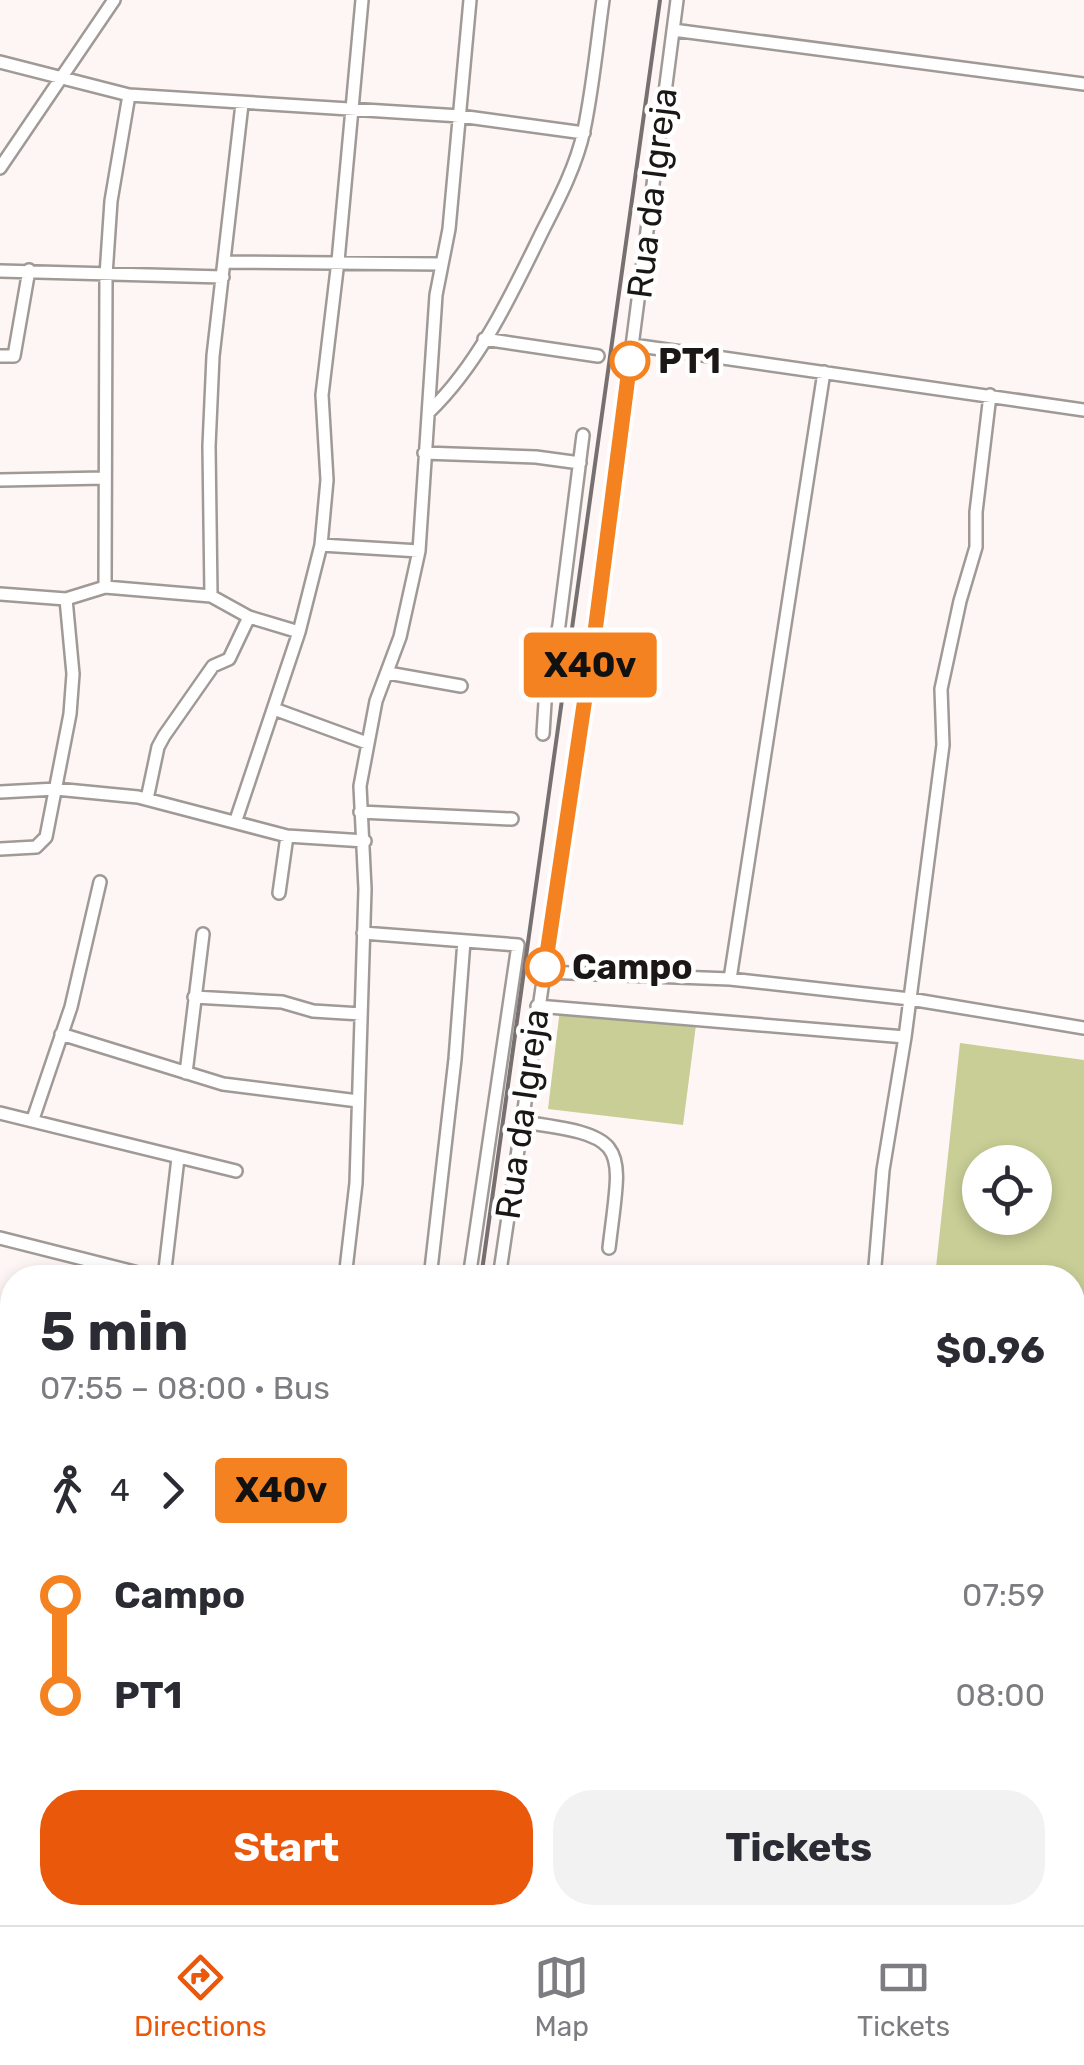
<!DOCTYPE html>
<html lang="en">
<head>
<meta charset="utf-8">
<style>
	:root { --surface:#fff; --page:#f2f2f3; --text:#2b2b33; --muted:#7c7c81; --line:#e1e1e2; --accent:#ea580c }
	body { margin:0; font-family:Rubik,sans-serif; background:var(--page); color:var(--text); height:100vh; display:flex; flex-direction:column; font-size:38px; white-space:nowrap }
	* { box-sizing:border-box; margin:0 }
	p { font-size:32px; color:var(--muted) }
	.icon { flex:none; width:55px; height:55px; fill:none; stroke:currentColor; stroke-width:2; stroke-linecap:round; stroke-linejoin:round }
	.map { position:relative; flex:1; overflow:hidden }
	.drawer { position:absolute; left:0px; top:1265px; width:1085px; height:660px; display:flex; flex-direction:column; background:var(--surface); border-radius:40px 40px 0 0; box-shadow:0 5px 15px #0003 }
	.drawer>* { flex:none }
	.badge { padding:0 20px; border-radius:8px; font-size:35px; line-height:65px }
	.controls { position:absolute; left:962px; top:1145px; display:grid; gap:20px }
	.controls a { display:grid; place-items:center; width:90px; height:90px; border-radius:50%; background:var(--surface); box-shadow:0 5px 15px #0003; font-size:50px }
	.map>.badge { position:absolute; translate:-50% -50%; box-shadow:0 0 0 5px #fff }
	.legs { display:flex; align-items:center; gap:15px; height:110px; padding:0 40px; font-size:32px }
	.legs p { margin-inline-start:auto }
	.head { display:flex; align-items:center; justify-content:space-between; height:170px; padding:0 40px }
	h1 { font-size:55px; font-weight:700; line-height:75px }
	.cta { display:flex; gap:20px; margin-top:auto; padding:20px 40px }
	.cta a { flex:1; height:115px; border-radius:40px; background:var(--accent); color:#fff; font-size:40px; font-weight:700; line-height:115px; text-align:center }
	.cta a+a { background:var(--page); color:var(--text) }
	ul { padding:0 40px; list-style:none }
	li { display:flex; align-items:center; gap:35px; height:100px; font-size:38px }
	li i { display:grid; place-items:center; width:15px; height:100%; margin:0 12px; background:currentColor }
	li i::after { content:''; width:25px; height:25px; margin:-12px; border:8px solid; border-radius:50%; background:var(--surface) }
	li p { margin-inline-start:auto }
	li:first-child i { background:linear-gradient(#0000 50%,currentColor 0) }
	li:last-child i { background:linear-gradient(currentColor 50%,#0000 0) }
	.dock { display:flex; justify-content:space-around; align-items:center; height:140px; border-top:2px solid var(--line); background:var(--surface); font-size:28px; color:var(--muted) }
	.dock a { display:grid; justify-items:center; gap:5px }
	.dock .selected { color:var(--accent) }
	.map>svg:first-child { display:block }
	.green { fill:#c8ce95; fill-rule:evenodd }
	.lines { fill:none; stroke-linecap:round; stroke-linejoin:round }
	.minor-casing { stroke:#a09a97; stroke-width:16 }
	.minor { stroke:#fff; stroke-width:11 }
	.rail { stroke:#767170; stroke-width:4 }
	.line-1-casing { stroke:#fff; stroke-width:22 }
	.line-1 { stroke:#f58220; stroke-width:15 }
	.stop-1-dot { fill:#fff; stroke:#f58220; stroke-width:5 }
	.labels { text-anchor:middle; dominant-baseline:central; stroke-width:9; stroke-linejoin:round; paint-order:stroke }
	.street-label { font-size:35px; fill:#1a1716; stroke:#fff }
	.stop-label { font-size:35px; font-weight:bold; fill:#1a1716; stroke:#fff; text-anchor:start }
</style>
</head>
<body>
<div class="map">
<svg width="1084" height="1925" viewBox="0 0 1084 1925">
	<rect width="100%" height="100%" fill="#fef6f4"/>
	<path class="green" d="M 560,1009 L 696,1025 L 683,1125 L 548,1109 Z
		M 960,1043 L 1084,1060 L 1084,1925 L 875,1925 L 877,1913 L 1072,1912 L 1072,1278 L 935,1277 ZM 980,1162 L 1035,1162 L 1035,1218 L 980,1218 Z"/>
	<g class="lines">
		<g class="minor-casing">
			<path id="minor" d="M 673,30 L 1084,84
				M 0,62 L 129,95 L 460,116 L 584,133
				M 0,168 L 114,0
				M 226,262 L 442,264
				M 0,271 L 223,277
				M 484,339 L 598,356
				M 633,345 L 1084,410
				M 0,356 L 14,356 L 29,270
				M 429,412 C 480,363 512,293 543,230 C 559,199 577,164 584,130 C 593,87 597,43 603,0
				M 424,453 L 536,457 L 580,463
				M 0,480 L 105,478
				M 321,545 L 419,551
				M 105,587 L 211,596 L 249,617 L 299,632
				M 0,594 L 66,599
				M 211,596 L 209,446 L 213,356 L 242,104
				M 388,673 L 461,686
				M 274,709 L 367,743
				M 543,734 L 546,686 L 559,625 L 583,435
				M 0,792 L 56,789 L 138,797 L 287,836 L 365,841
				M 147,799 L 158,747 L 164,736 L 213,666 L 229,659 L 249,617
				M 360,812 L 512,819
				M 236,820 L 299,632 L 321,545 L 327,480 L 322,395 L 338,261 L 362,0
				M 0,849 L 36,847 L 46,837 L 70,714 L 73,674 L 66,599 L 105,587 L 106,275 L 111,201 L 129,95
				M 279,893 L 287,836
				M 363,933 L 518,945 L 469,1278
				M 544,972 L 730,979 L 910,999 L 1084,1028
				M 730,979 L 824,372
				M 194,997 L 282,1002 L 313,1011 L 361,1014
				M 537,1006 L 905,1037
				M 61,1034 L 223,1084 L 358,1101
				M 186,1073 L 203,934
				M 0,1113 L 236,1171
				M 33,1119 L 71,1007 L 100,882
				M 521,1122 C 633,1136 621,1146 609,1248
				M 0,1238 L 158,1278
				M 164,1278 L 178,1158
				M 345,1278 L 356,1183 L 365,889 L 360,786 L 376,701 L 400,637 L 419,551 L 436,295 L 449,229 L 470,0
				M 430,1278 L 455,1059 L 464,941
				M 499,1278 L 596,623 L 677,0
				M 874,1278 L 883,1170 L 905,1037 L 943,745 L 941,689 L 960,601 L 976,547 L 976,512 L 990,395
				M 0,1341 L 12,1342
				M 0,1404 L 12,1404
				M 0,1526 L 12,1525
				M 0,1642 L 12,1642
				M 0,1762 L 12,1762
				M 0,1889 L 12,1889
				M 42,1912 L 42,1925
				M 163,1912 L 164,1925
				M 288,1912 L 288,1925
				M 373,1925 L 375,1912
				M 409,1925 L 411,1912
				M 801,1925 L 803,1912"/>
		</g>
		<use href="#minor" class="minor"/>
		<path class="rail" d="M 481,1278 L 660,0
			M 389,1925 L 391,1912"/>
	</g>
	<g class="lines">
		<g class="line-1-casing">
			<path id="line-1" d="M 545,967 L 596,624 L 630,361"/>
		</g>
		<use href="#line-1" class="line-1"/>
	</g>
	<g class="stop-1-dot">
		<circle cx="630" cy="361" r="18"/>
		<circle cx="545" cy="967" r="18"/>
	</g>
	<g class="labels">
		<g class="street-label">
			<text transform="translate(652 193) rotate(-83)">Rua da Igreja</text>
			<text transform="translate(522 1114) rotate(-82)">Rua da Igreja</text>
		</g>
		<g class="stop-label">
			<text x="658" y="361">PT1</text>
			<text x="572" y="967">Campo</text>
		</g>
	</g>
</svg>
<div class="controls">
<a><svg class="icon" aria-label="locate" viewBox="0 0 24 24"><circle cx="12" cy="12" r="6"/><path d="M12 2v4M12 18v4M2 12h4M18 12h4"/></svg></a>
</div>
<b class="badge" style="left:590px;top:665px;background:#f58220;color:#111">X40v</b>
<section class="drawer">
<div class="head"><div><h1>5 min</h1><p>07:55 – 08:00 · Bus</p></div><b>$0.96</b></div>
<div class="legs"><svg class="icon" aria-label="walk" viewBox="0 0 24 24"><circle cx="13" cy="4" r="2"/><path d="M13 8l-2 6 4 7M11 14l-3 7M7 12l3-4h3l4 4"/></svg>4<svg class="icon" aria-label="forward" viewBox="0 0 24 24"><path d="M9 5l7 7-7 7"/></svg><b class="badge" style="background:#f58220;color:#111">X40v</b></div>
<ul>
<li><i style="color:#f58220"></i><b>Campo</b><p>07:59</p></li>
<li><i style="color:#f58220"></i><b>PT1</b><p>08:00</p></li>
</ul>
<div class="cta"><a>Start</a><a>Tickets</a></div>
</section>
</div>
<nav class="dock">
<a class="selected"><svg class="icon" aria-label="directions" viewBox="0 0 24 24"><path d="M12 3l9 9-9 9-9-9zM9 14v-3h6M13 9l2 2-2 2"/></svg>Directions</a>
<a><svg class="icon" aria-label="map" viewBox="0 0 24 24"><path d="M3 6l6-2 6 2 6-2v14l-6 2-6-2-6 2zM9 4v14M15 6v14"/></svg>Map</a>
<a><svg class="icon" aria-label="tickets" viewBox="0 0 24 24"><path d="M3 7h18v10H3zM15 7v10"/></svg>Tickets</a>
</nav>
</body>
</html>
